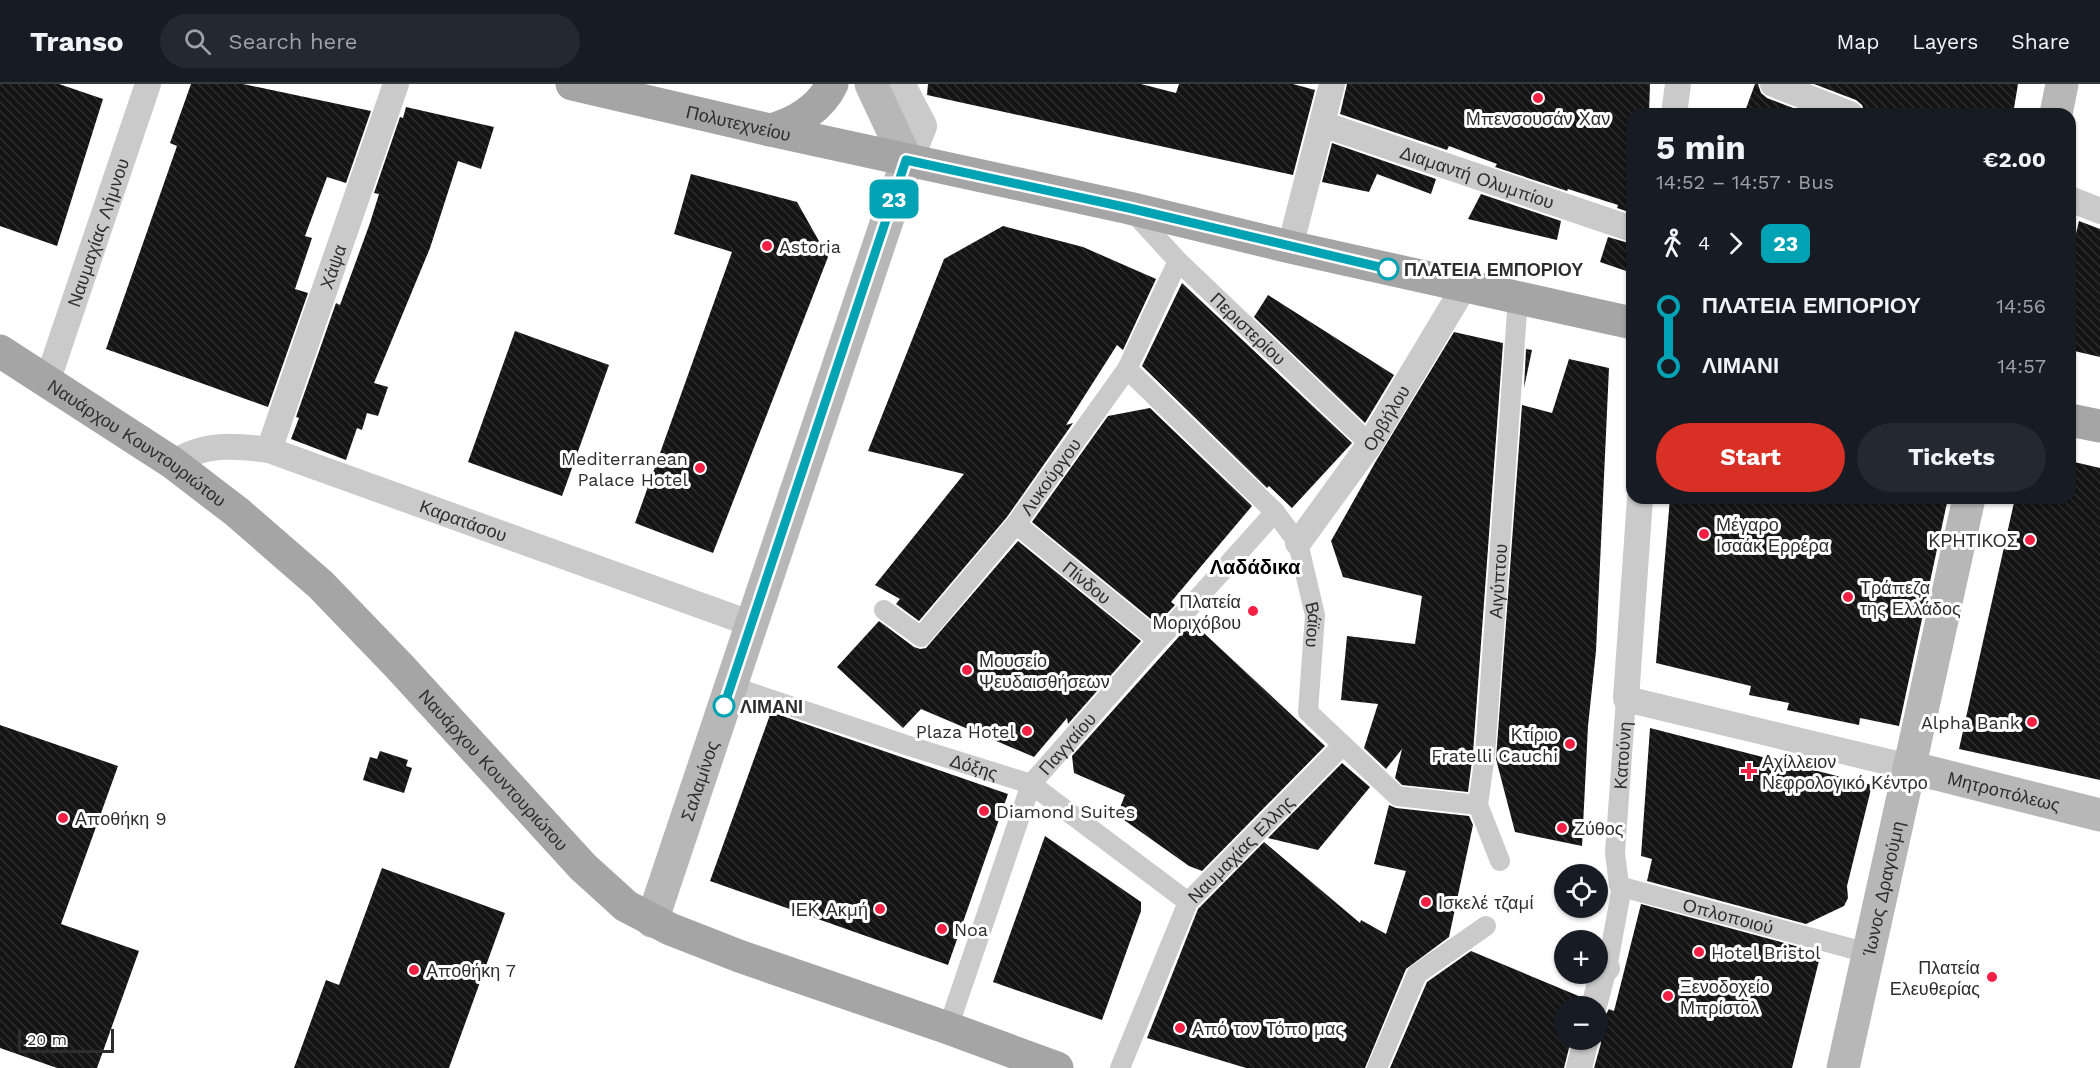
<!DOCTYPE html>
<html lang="en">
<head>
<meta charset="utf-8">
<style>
	:root { --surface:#171b24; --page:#242831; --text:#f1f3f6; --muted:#9ea1a6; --line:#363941; --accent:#d93025 }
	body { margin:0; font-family:"Work Sans",sans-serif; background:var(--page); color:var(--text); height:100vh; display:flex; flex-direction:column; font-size:22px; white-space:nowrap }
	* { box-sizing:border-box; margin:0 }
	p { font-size:20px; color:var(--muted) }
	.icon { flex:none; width:33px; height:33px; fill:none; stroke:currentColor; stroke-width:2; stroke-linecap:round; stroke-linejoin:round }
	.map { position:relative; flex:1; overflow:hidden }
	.drawer { position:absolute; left:1626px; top:24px; width:450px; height:396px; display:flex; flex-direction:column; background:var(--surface); border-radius:18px; box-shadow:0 2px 4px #0004 }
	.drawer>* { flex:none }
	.badge { padding:0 12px; border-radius:9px; font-size:21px; line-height:39px }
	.controls { position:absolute; left:1554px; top:780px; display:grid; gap:12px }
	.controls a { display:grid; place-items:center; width:54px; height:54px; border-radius:50%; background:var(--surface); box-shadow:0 2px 4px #0004; font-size:30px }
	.scale { position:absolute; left:18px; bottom:15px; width:96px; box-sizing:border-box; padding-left:6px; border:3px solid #2d2d2d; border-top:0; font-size:16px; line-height:21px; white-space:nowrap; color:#2d2d2d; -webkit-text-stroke:4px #fff; paint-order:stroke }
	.map>.badge { position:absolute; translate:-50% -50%; box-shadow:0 0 0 3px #fff }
	.legs { display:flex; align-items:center; gap:9px; height:66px; padding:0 30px; font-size:20px }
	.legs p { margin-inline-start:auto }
	.headline { display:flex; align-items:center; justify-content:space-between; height:102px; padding:0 30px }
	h1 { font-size:33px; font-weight:700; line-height:45px }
	.cta { display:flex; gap:12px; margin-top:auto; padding:12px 30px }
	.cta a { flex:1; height:69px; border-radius:36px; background:var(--accent); color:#fff; font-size:24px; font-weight:700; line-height:69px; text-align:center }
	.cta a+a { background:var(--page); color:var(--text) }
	ul { padding:0 30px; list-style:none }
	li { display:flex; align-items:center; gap:21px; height:60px; font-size:22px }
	li i { display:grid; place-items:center; width:9px; height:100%; margin:0 8px; background:currentColor }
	li i::after { content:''; width:15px; height:15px; margin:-8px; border:4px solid; border-radius:50%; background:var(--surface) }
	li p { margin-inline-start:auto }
	li:first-child i { background:linear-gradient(#0000 50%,currentColor 0) }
	li:last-child i { background:linear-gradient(currentColor 50%,#0000 0) }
	header { display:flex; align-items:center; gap:36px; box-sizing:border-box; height:84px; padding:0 30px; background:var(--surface); border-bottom:2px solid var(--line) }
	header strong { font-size:28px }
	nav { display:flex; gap:33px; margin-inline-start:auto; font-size:21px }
	.search { width:420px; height:54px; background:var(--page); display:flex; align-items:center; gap:15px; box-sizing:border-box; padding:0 21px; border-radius:33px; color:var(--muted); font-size:22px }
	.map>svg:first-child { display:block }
	.building { fill:url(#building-back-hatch) }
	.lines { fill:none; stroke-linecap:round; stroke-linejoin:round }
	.pedestrian { stroke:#cacaca; stroke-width:20 }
	.minor { stroke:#cacaca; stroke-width:26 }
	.tertiary { stroke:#cacaca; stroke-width:32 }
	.secondary { stroke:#b7b7b7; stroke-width:33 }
	.primary { stroke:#a5a5a5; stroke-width:33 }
	.line-1-casing { stroke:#fff; stroke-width:14 }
	.line-1 { stroke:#00a3b4; stroke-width:9 }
	.poi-dot { fill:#f41f43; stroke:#fff; stroke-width:2 }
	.stop-1-dot { fill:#fff; stroke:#00a3b4; stroke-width:3 }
	.labels { text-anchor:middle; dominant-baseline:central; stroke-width:6; stroke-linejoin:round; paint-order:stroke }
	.poi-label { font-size:18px; fill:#2d2d2d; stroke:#fff; text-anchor:start }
	.street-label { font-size:18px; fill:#2d2d2d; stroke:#fff }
	.stop-label { font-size:18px; font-weight:bold; fill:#2d2d2d; stroke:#fff; text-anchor:start }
	.neighbourhood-label { font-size:20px; font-weight:bold; fill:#000; stroke:#fff }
</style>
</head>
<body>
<header>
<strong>Transo</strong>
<div class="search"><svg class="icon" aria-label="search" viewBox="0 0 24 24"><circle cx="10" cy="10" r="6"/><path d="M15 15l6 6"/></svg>Search here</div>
<nav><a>Map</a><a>Layers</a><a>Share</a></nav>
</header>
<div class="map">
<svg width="2100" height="984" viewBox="0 0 2100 984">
	<defs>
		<pattern id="building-back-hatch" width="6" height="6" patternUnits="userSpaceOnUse" patternTransform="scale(1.5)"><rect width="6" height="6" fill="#141414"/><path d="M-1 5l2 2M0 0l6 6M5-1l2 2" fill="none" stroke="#2e2e2e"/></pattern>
	</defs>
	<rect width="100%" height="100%" fill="#fff"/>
	<path class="building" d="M 0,0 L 59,0 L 103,15 L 57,162 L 0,142 Z
		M 191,0 L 243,0 L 371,27 L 346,99 L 327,93 L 305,152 L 312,154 L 295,205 L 308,209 L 268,323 L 106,265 L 177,62 L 170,59 Z
		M 928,0 L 1141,0 L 1176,9 L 1179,0 L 1293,0 L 1315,6 L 1293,91 L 927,11 Z
		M 1347,0 L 1650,0 L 1649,30 L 1632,30 L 1632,129 L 1617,124 L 1618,121 L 1568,105 L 1567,107 L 1495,83 L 1497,80 L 1449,62 L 1447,66 L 1340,30 Z
		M 1755,0 L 1758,0 L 1761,9 L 1767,14 L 1809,30 L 1744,30 Z
		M 1814,0 L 2018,0 L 2013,30 L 1865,30 L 1862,21 L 1856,16 Z
		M 406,23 L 494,43 L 481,85 L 458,77 L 430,164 L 374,299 L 388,303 L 378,332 L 367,329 L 362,346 L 357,344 L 346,376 L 291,355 L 299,334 L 296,333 L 336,219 L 340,221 L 370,139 L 379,110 L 374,109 L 400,33 L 403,34 Z
		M 1332,59 L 1436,95 L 1431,110 L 1377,90 L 1369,108 L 1322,98 Z
		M 691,90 L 797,118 L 828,173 L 713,469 L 635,439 L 732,168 L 674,150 Z
		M 1481,110 L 1561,137 L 1557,156 L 1468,135 Z
		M 2079,137 L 2100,145 L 2100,273 L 2070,266 L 2070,175 Z
		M 1003,142 L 1083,163 L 1156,195 L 1123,266 L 1117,261 L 1066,341 L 1073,339 L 1007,433 L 919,537 L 896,520 L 900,515 L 875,501 L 964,390 L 868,367 L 944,175 Z
		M 1608,153 L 1632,160 L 1632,189 L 1600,178 Z
		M 1182,199 L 1352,359 L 1292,424 L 1269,402 L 1267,404 L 1142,282 Z
		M 1268,211 L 1394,291 L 1365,339 L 1254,233 Z
		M 515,247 L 609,281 L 562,412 L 468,378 Z
		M 1454,248 L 1503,259 L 1473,669 L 1468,708 L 1402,701 L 1395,694 L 1402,665 L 1386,685 L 1364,664 L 1378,620 L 1341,616 L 1347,552 L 1415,560 L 1422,512 L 1343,493 L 1331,457 L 1376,377 Z
		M 1526,265 L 1532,266 L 1524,304 Z
		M 1569,275 L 1609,284 L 1596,567 L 1588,642 L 1582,762 L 1515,748 L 1496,675 L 1522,321 L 1552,329 Z
		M 1150,324 L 1252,422 L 1171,518 L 1175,521 L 1157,540 L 1032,438 L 1108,332 Z
		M 2070,377 L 2100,384 L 2100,696 L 1959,665 L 2015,414 L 2070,414 Z
		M 1670,414 L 1948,414 L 1899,642 L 1860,634 L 1859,641 L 1787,626 L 1789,619 L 1749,611 L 1751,602 L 1656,579 Z
		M 1018,457 L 1141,557 L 1068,640 L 1067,634 L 1034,673 L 921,625 L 903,644 L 837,583 L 879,537 L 914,563 L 920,565 L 926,564 Z
		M 1192,538 L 1325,662 L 1202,787 L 1189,782 L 1117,731 L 1125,711 L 1074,689 L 1072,672 Z
		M 771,628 L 1008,710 L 948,881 L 710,797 Z
		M 0,641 L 118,682 L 61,840 L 139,867 L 97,984 L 57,984 L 0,964 Z
		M 1650,644 L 1872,701 L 1847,802 L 1848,814 L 1844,822 L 1806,840 L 1647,797 L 1652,775 L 1641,772 Z
		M 380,667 L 408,676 L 406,682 L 412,684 L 404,709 L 363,696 L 370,673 L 377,675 Z
		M 1342,679 L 1370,703 L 1318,766 L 1268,754 Z
		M 1389,721 L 1396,724 L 1469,732 L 1473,741 L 1449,853 L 1406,885 L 1365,984 L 1246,984 L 1147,954 L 1198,825 L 1264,758 L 1360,839 L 1361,836 L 1386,850 L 1406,787 L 1374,780 Z
		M 1045,752 L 1141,818 L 1141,827 L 1102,936 L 993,898 Z
		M 382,784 L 505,829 L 449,984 L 294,984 L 326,896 L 339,901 Z
		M 1641,820 L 1821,869 L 1792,984 L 1594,984 L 1601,959 L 1598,937 L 1605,932 L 1609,925 L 1614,927 Z
		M 1471,867 L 1581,913 L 1579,922 L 1564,922 L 1564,956 L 1571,956 L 1564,984 L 1390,984 L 1427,898 Z"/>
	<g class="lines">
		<g class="pedestrian">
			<path id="s1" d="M 1133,128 L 1178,177 L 1370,360"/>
			<path id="s2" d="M 1127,285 L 1275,428 L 1298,459 L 1315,531 L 1308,628 L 1397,712 L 1478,721"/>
			<path id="s3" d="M 1016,440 L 1158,556"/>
			<path id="s4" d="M 884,526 L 921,553 L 1016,440 L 1127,285 L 1178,177"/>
			<path id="s5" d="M 731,602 L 906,661 L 1031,700 L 1188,818"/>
			<path id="s6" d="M 1500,777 L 1478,721 L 1485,670 L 1518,214"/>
			<path id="s7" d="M 1622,803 L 1868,869"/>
			<path id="s8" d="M 1607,884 L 1622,803 L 1619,801 L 1615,769 L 1626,615"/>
			<path id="s9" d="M 948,944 L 1031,700 L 1158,556 L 1189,524 L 1275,428"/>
			<path id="s10" d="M 1120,984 L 1188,818 L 1343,661"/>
			<path d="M 1377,984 L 1417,890 L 1486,842"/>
		</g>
		<g class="minor">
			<path d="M 1773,0 L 1850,30"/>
			<path d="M 1674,30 L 1678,0"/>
			<path id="s11" d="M 1322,40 L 1632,145"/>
			<path d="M 2070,115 L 2100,127"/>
			<path d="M 1290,163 L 1332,0"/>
			<path id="s12" d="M 47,298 L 148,0"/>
			<path id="s13" d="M 269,366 L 396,0"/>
			<path id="s14" d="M 173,379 C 203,359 235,361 269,366 L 752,540"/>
			<path d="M 1640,414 L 1626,615 L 1909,683"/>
			<path id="s15" d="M 1298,459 L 1370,360 L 1464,203"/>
			<path d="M 1594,922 L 1604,884 L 1607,884"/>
			<path d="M 1579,984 L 1586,956"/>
		</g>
		<path class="tertiary" d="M 899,0 L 921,42 L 907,77"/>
		<g class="secondary">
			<path d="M 2056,30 L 2062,0"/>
			<path id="s16" d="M 1909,683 L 2100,731"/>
			<path id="s17" d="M 652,837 L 907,77 L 871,0"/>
			<path id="s18" d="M 1843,984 L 1969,414"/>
		</g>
		<g class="primary">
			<path id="s19" d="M 572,0 L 770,46 L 1129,124 L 1290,163 L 1632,239"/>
			<path d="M 770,46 C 795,40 821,24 832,0"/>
			<path id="s20" d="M 0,267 L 173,379 L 237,428 L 321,501 L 399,582 L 583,783 L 626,822 L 670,845 L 739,872 L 948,944 L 1057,984"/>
			<path d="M 2070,336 L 2100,342"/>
		</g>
	</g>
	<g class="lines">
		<g class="line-1-casing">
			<path id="line-1" d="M 724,622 L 906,76 L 1129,124 L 1388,185"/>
		</g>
		<use href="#line-1" class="line-1"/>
	</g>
	<g class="poi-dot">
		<circle cx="1538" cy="14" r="6"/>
		<circle cx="767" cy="162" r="6"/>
		<circle cx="700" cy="384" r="6"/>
		<circle cx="1704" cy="450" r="6"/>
		<circle cx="2030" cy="456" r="6"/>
		<circle cx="1848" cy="513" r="6"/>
		<circle cx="1253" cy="527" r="6"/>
		<circle cx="967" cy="586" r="6"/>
		<circle cx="2032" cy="638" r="6"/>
		<circle cx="1027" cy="647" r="6"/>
		<circle cx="1570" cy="660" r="6"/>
		<path d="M1746 678h6v6h6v6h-6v6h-6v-6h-6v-6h6z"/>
		<circle cx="984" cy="727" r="6"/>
		<circle cx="63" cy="734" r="6"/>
		<circle cx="1562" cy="744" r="6"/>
		<circle cx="1426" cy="818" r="6"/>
		<circle cx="880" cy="825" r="6"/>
		<circle cx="942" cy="845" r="6"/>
		<circle cx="1699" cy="868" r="6"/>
		<circle cx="414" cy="886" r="6"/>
		<circle cx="1992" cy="893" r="6"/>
		<circle cx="1668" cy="912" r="6"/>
		<circle cx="1180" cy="944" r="6"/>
	</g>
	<g class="stop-1-dot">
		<circle cx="1388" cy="185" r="10"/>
		<circle cx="724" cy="622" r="10"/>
	</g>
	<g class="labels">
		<g class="poi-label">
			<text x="1538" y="34" text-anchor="middle">Μπενσουσάν Χαν</text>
			<text x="779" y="162">Astoria</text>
			<text x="688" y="374" text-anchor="end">Mediterranean<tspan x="688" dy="21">Palace Hotel</tspan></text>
			<text x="1716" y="440">Μέγαρο<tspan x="1716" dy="21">Ισαάκ Ερρέρα</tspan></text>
			<text x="2018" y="456" text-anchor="end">ΚΡΗΤΙΚΟΣ</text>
			<text x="1860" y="503">Τράπεζα<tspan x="1860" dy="21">της Ελλάδος</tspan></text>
			<text x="1241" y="517" text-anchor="end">Πλατεία<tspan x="1241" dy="21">Μοριχόβου</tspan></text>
			<text x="979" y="576">Μουσείο<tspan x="979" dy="21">Ψευδαισθήσεων</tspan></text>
			<text x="2020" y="638" text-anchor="end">Alpha Bank</text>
			<text x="1015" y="647" text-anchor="end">Plaza Hotel</text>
			<text x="1558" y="650" text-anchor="end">Κτίριο<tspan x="1558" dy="21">Fratelli Cauchi</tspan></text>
			<text x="1762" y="677">Αχίλλειον<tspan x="1762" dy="21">Νεφρολογικό Κέντρο</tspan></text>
			<text x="996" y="727">Diamond Suites</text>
			<text x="75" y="734">Αποθήκη 9</text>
			<text x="1574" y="744">Ζύθος</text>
			<text x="1438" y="818">Ισκελέ τζαμί</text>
			<text x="868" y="825" text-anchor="end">ΙΕΚ Ακμή</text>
			<text x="954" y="845">Noa</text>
			<text x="1711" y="868">Hotel Bristol</text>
			<text x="1980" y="883" text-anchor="end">Πλατεία<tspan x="1980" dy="21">Ελευθερίας</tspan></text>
			<text x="426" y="886">Αποθήκη 7</text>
			<text x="1680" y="902">Ξενοδοχείο<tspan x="1680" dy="21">Μπρίστολ</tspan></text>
			<text x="1192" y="944">Από τον Τόπο μας</text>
		</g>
		<g class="street-label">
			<text stroke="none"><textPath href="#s19" startOffset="171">Πολυτεχνείου</textPath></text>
			<text stroke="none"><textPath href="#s11" startOffset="164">Διαμαντή Ολυμπίου</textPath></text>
			<text stroke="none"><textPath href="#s12" startOffset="158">Ναυμαχίας Λήμνου</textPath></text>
			<text stroke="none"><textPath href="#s13" startOffset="194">Χάψα</textPath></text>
			<text stroke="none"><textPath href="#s1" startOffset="164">Περιστερίου</textPath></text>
			<text stroke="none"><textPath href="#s15" startOffset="153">Ορβήλου</textPath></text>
			<text stroke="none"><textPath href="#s20" startOffset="165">Ναυάρχου Κουντουριώτου</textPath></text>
			<text stroke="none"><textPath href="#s4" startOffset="252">Λυκούργου</textPath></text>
			<text stroke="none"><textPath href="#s14" startOffset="306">Καρατάσου</textPath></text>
			<text stroke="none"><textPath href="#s3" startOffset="92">Πίνδου</textPath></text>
			<text stroke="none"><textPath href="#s6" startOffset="285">Αιγύπτου</textPath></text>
			<text stroke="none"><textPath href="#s2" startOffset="328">Βάϊου</textPath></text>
			<text stroke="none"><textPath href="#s9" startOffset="312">Παγγαίου</textPath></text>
			<text stroke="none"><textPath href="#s8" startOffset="216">Κατούνη</textPath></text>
			<text stroke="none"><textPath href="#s5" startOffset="256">Δόξης</textPath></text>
			<text stroke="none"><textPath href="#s20" startOffset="651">Ναυάρχου Κουντουριώτου</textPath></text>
			<text stroke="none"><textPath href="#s17" startOffset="148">Σαλαμίνος</textPath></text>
			<text stroke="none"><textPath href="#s16" startOffset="98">Μητροπόλεως</textPath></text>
			<text stroke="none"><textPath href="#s10" startOffset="254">Ναυμαχίας Ελλης</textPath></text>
			<text stroke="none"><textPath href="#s18" startOffset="184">Ίωνος Δραγούμη</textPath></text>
			<text stroke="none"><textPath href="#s7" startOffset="110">Οπλοποιού</textPath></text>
		</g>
		<g class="stop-label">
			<text x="1404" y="185">ΠΛΑΤΕΙΑ ΕΜΠΟΡΙΟΥ</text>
			<text x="740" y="622">ΛΙΜΑΝΙ</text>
		</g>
		<g class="neighbourhood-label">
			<text x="1255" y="483">Λαδάδικα</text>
		</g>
	</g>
</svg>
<div class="controls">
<a><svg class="icon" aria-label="locate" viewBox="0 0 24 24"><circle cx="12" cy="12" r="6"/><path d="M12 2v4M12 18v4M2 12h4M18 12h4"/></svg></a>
<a>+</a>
<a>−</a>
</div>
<div class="scale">20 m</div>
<b class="badge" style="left:894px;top:115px;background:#00a3b4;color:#fff">23</b>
<section class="drawer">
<div class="headline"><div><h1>5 min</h1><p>14:52 – 14:57 · Bus</p></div><b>€2.00</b></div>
<div class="legs"><svg class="icon" aria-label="walk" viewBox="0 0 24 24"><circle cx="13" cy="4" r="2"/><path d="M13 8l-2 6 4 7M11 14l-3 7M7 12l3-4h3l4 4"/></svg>4<svg class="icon" aria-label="forward" viewBox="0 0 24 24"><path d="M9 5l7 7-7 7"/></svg><b class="badge" style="background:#00a3b4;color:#fff">23</b></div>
<ul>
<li><i style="color:#00a3b4"></i><b>ΠΛΑΤΕΙΑ ΕΜΠΟΡΙΟΥ</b><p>14:56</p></li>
<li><i style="color:#00a3b4"></i><b>ΛΙΜΑΝΙ</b><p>14:57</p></li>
</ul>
<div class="cta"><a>Start</a><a>Tickets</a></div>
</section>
</div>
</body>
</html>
